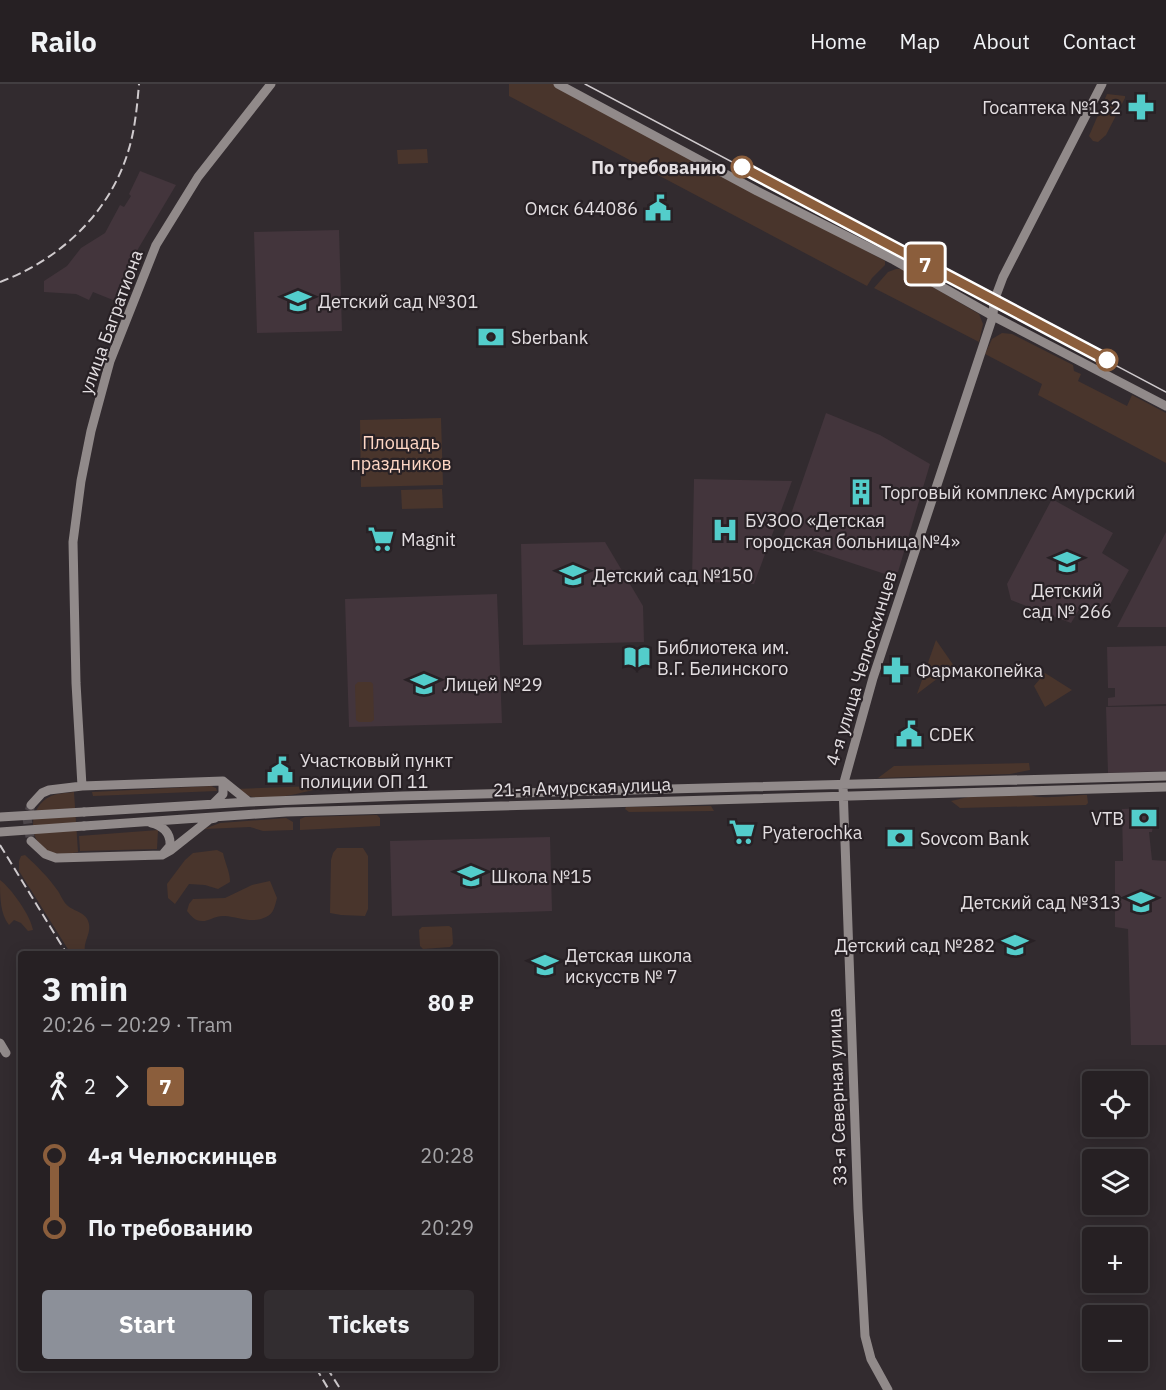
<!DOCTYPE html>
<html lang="en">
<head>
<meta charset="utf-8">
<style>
	:root { --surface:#262023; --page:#322d30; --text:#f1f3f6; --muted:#a4a3a6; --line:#423e41; --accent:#8c9099 }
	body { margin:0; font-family:"IBM Plex Sans",sans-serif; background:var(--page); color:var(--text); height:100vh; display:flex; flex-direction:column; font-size:22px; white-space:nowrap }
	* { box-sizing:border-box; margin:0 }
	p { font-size:20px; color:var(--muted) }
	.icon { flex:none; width:33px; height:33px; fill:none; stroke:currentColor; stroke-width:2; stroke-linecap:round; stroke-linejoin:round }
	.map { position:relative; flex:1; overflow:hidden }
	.panel { position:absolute; left:18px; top:867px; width:480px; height:420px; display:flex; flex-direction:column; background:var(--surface); border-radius:6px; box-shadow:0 3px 15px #0003,0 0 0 2px var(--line) }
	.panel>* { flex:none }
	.badge { padding:0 12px; border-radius:4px; font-size:21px; line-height:39px }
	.fabs { position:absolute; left:1082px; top:987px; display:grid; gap:12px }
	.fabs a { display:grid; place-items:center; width:66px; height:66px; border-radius:6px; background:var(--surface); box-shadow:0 3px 15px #0003,0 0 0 2px var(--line); font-size:30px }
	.map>.badge { position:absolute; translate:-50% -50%; box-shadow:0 0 0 3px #fff }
	.legs { display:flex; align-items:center; gap:9px; height:66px; padding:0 24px; font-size:20px }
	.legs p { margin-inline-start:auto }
	.headline { display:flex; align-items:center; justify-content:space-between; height:102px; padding:0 24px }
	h1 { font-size:33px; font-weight:700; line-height:45px }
	.primary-button { display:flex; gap:12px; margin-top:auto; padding:12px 24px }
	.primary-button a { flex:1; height:69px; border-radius:6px; background:var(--accent); color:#fff; font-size:24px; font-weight:700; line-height:69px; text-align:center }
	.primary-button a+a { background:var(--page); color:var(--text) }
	ul { padding:0 24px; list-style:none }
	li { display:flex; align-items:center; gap:21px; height:72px; font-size:22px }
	li i { display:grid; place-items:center; width:9px; height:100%; margin:0 8px; background:currentColor }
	li i::after { content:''; width:15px; height:15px; margin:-8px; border:4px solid; border-radius:50%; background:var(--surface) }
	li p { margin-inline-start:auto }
	li:first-child i { background:linear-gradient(#0000 50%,currentColor 0) }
	li:last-child i { background:linear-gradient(currentColor 50%,#0000 0) }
	header { display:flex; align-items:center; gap:36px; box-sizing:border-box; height:84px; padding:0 30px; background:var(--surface); border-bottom:2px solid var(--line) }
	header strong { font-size:28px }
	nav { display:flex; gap:33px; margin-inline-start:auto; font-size:21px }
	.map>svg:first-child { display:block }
	.built { fill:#43353c }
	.green { fill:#49352c }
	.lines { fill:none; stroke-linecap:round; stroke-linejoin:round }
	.secondary-tunnel { stroke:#4d464a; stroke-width:9; stroke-dasharray:9 4.5; stroke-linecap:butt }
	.secondary { stroke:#918a8a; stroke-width:9 }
	.tram { stroke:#cfcacd; stroke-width:1.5 }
	.rail { stroke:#cfcacd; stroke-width:2; stroke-dasharray:9 4.5; stroke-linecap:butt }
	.secondary-bridge { stroke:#918a8a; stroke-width:9 }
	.line-1-casing { stroke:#fff; stroke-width:14 }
	.line-1 { stroke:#8b5e3c; stroke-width:9 }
	.stop-1-dot { fill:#fff; stroke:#8b5e3c; stroke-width:3 }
	.labels { text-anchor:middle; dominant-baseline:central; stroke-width:4.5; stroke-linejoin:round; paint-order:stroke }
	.poi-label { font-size:18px; fill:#e3dee1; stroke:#282125; text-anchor:start }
	.stop-label { font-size:18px; font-weight:bold; fill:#e3dee1; stroke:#282125; text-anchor:end }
	.street-label { font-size:18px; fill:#e3dee1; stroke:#282125 }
	.park-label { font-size:18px; fill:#ffd7c5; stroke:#282125 }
</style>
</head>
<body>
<header>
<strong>Railo</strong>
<nav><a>Home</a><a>Map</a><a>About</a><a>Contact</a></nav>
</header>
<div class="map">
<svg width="1166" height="1306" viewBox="0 0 1166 1306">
	<rect width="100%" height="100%" fill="#322b2f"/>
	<path class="built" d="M 140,87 L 176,101 L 138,165 L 118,218 L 93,208 L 89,216 L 76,210 L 44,208 L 44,197 L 67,182 L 81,164 L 105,149 L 120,121 L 124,123 L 131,112 L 129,110 Z
		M 339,146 L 342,247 L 257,249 L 254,148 Z
		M 826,329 L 880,351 L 930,380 L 898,488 L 888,491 L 782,456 Z
		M 694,395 L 792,397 L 754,500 L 692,497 Z
		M 1052,415 L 1113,449 L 1102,469 L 1129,486 L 1102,535 L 1080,524 L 1071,539 L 1011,516 L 1007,500 Z
		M 1166,448 L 1166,543 L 1117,543 Z
		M 605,458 L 643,522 L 644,558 L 523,561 L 521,460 Z
		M 497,510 L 502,639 L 349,643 L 345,515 Z
		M 1166,562 L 1166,620 L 1108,622 L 1108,614 L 1115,613 L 1115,604 L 1108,604 L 1107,563 Z
		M 1166,622 L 1166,687 L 1108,689 L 1106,623 Z
		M 1148,724 L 1149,727 L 1155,727 L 1152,748 L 1149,748 L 1152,776 L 1166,777 L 1166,961 L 1131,961 L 1128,845 L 1115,843 L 1115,777 L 1123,777 L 1122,725 Z
		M 550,753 L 552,827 L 392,832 L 390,757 Z"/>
	<path class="green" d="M 509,0 L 555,0 L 885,177 L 885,181 L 872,194 L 867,202 L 509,12 Z
		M 1107,10 L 1125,12 L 1125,14 L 1106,51 L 1098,58 L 1093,57 L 1089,52 Z
		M 427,65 L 428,79 L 398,80 L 397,66 Z
		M 896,185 L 902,185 L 979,230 L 983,240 L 979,258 L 874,204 L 888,188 Z
		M 1002,249 L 1012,250 L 1073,281 L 1074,287 L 1081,290 L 1078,297 L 1127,322 L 1132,311 L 1166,329 L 1166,379 L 1038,311 L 1042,300 L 985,270 L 992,255 Z
		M 441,334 L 443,401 L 361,403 L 360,336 Z
		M 442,405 L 443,424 L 402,425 L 401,406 Z
		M 936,556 L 954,582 L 917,610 Z
		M 1045,589 L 1072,606 L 1045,623 L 1034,602 Z
		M 358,598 L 371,598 L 373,600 L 374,636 L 371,638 L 359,638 L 356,636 L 355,601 Z
		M 1029,679 L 1030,686 L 1010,690 L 878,694 L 894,682 Z
		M 211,702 L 216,704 L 217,707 L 93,712 L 92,708 Z
		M 313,702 L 313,706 C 296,710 266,718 249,712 C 244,711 240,707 236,705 Z
		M 74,708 L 78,768 C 68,770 55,772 46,766 C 26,753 30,721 51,712 C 58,709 67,709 74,708 Z
		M 1031,711 C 1040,716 1074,711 1087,711 L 1088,719 L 1086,721 L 960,724 L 951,717 L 968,713 Z
		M 711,722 L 714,727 L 629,728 L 625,725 L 626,723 Z
		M 377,731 L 380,734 L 380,742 L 300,746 L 300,735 L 305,733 Z
		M 286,734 L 293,738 L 293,746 L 263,747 L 250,743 L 204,745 L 220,739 Z
		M 158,746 L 157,765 L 80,767 L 79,752 Z
		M 337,764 L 363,764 L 368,772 L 368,825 L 365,832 L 341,831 L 330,829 L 331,776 L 333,769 Z
		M 217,766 L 223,769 C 225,779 230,788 230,798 L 218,805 L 205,801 L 189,800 L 175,820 L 168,814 L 167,800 L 185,776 L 193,769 Z
		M 25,771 C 37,782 48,793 58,807 C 60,810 62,815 65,819 C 72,828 87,827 89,840 C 91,850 83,858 85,868 L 90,870 L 71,870 L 19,787 L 19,777 L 21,772 Z
		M 0,796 C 11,804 31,832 33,846 L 28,847 L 21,839 L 14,836 L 9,841 C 0,830 0,812 0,796 Z
		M 270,797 L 277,814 C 275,821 274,830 266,833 C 253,840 238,833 225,832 C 216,831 210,837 202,837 C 195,837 191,832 187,827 L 189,820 L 193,815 L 225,814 L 252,801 Z
		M 449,842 L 452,844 L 453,860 L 450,863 L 423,865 L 420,862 L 419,846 L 422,843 Z"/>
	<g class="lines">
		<path class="secondary-tunnel" d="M 30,753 L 27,734 L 31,721"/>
		<path class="secondary" d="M 558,0 L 757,107 L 894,176 L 993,232 L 1166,322
			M 82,702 L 76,599 L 73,458 L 81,397 L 91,347 L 110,277 L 156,161 L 198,93 L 271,0
			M 213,720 L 223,710 L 223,697
			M 31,721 L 42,709 L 49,706 L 82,702 L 223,697 L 249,718
			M 84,728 L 249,718 L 402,712 L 1166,692
			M 151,739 C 163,742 171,749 170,762 L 164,769
			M 84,742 L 286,728 L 1166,703
			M 31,757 L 45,770 L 56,774 L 162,771 L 171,766 L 210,735 L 215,734
			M 0,959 L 6,969
			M 888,1306 L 871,1275 L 865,1252 L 858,1125 L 843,702 L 873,594 L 993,232 L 994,217 L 1003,193 L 1102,0"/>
		<path class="tram" d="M 585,0 L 1166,308"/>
		<path class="rail" d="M 0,198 C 59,176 109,130 128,68 C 135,46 137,23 139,0
			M 0,761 L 67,870
			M 316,1284 L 329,1306
			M 327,1284 L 341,1306"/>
		<path class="secondary-bridge" d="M 0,733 L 84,728
			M 0,748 L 84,742"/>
	</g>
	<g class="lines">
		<g class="line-1-casing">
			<path id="line-1" d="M 742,83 L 1107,276"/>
		</g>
		<use href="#line-1" class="line-1"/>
	</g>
	<defs>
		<g id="pharmacy-bare" transform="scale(2.07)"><path d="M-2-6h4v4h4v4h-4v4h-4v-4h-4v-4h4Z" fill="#53cdcb" stroke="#282125" stroke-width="2.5" paint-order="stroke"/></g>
		<g id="civic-bare" transform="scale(2.07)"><path d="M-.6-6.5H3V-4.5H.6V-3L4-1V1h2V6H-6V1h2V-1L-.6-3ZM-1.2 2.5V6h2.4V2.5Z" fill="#53cdcb" stroke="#282125" stroke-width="2.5" paint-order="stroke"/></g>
		<g id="school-bare" transform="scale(2.07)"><path d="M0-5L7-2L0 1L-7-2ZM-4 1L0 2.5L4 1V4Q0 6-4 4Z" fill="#53cdcb" stroke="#282125" stroke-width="2.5" paint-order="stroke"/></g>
		<g id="bank-bare" transform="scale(2.07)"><path d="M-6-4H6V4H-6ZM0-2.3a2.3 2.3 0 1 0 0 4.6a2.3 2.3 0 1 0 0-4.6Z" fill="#53cdcb" stroke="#282125" stroke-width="2.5" paint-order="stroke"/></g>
		<g id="building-bare" transform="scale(2.07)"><path d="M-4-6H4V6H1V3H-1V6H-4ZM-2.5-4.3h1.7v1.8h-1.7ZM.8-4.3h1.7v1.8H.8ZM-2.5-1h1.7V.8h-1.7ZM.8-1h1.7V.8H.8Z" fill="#53cdcb" stroke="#282125" stroke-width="2.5" paint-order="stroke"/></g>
		<g id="hospital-bare" transform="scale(2.07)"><path d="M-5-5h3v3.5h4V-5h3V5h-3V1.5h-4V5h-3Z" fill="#53cdcb" stroke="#282125" stroke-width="2.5" paint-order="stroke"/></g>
		<g id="supermarket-bare" transform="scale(2.07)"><path d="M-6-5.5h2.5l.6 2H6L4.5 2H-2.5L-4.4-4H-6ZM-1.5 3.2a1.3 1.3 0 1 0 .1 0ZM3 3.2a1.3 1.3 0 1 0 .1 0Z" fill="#53cdcb" stroke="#282125" stroke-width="2.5" paint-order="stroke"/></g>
		<g id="library-bare" transform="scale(2.07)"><path d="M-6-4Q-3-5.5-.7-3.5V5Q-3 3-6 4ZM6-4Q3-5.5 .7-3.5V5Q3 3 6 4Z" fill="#53cdcb" stroke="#282125" stroke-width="2.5" paint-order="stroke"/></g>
	</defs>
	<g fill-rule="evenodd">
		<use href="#pharmacy-bare" x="1141" y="23"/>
		<use href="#civic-bare" x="658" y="124"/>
		<use href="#school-bare" x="298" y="217"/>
		<use href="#bank-bare" x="491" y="253"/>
		<use href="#building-bare" x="861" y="408"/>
		<use href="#hospital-bare" x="725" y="446"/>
		<use href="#supermarket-bare" x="381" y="455"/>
		<use href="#school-bare" x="1067" y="478"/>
		<use href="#school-bare" x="573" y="491"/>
		<use href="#library-bare" x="637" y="573"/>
		<use href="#pharmacy-bare" x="896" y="586"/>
		<use href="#school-bare" x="424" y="600"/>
		<use href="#civic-bare" x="909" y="650"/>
		<use href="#civic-bare" x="280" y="686"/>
		<use href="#bank-bare" x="1144" y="734"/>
		<use href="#supermarket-bare" x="742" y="748"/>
		<use href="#bank-bare" x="900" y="754"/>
		<use href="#school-bare" x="471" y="792"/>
		<use href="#school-bare" x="1141" y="818"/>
		<use href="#school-bare" x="1015" y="861"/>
		<use href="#school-bare" x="545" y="881"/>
	</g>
	<g class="stop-1-dot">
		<circle cx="742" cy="83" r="10"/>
		<circle cx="1107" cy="276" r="10"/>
	</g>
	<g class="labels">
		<g class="poi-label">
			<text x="1121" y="23" text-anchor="end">Госаптека №132</text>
			<text x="638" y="124" text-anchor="end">Омск 644086</text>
			<text x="318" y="217">Детский сад №301</text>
			<text x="511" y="253">Sberbank</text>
			<text x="881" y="408">Торговый комплекс Амурский</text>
			<text x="745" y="436">БУЗОО «Детская<tspan x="745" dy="21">городская больница №4»</tspan></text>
			<text x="401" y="455">Magnit</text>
			<text x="593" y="491">Детский сад №150</text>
			<text x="1067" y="506" text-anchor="middle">Детский<tspan x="1067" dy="21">сад № 266</tspan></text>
			<text x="657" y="563">Библиотека им.<tspan x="657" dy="21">В.Г. Белинского</tspan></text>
			<text x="916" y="586">Фармакопейка</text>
			<text x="444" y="600">Лицей №29</text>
			<text x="929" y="650">CDEK</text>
			<text x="300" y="676">Участковый пункт<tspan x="300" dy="21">полиции ОП 11</tspan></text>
			<text x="1124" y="734" text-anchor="end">VTB</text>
			<text x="762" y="748">Pyaterochka</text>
			<text x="920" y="754">Sovcom Bank</text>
			<text x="491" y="792">Школа №15</text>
			<text x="1121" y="818" text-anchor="end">Детский сад №313</text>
			<text x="995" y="861" text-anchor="end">Детский сад №282</text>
			<text x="565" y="871">Детская школа<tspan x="565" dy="21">искусств № 7</tspan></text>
		</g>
		<g class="stop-label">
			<text x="726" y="83">По требованию</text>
		</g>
		<g class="street-label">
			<text transform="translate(111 238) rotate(-70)">улица Багратиона</text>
			<text transform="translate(861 584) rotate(-73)">4-я улица Челюскинцев</text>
			<text transform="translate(582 703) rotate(-2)">21-я Амурская улица</text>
			<text transform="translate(837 1013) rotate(-92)">33-я Северная улица</text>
		</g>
		<g class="park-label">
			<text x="401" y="358">Площадь<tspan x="401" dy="21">праздников</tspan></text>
		</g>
	</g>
</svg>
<div class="fabs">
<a><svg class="icon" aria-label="locate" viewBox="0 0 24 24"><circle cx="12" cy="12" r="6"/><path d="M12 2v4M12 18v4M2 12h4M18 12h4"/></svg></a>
<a><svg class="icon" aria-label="layers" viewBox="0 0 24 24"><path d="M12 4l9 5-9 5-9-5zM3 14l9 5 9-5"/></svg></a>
<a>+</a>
<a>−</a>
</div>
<b class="badge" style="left:925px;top:180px;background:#8b5e3c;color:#fff">7</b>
<section class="panel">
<div class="headline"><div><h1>3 min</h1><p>20:26 – 20:29 · Tram</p></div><b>80 ₽</b></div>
<div class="legs"><svg class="icon" aria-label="walk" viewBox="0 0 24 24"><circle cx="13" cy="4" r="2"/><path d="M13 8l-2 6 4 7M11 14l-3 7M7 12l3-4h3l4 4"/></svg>2<svg class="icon" aria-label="forward" viewBox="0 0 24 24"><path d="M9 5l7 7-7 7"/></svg><b class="badge" style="background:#8b5e3c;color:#fff">7</b></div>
<ul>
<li><i style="color:#8b5e3c"></i><b>4-я Челюскинцев</b><p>20:28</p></li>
<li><i style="color:#8b5e3c"></i><b>По требованию</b><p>20:29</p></li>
</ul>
<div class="primary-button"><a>Start</a><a>Tickets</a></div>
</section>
</div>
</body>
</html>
